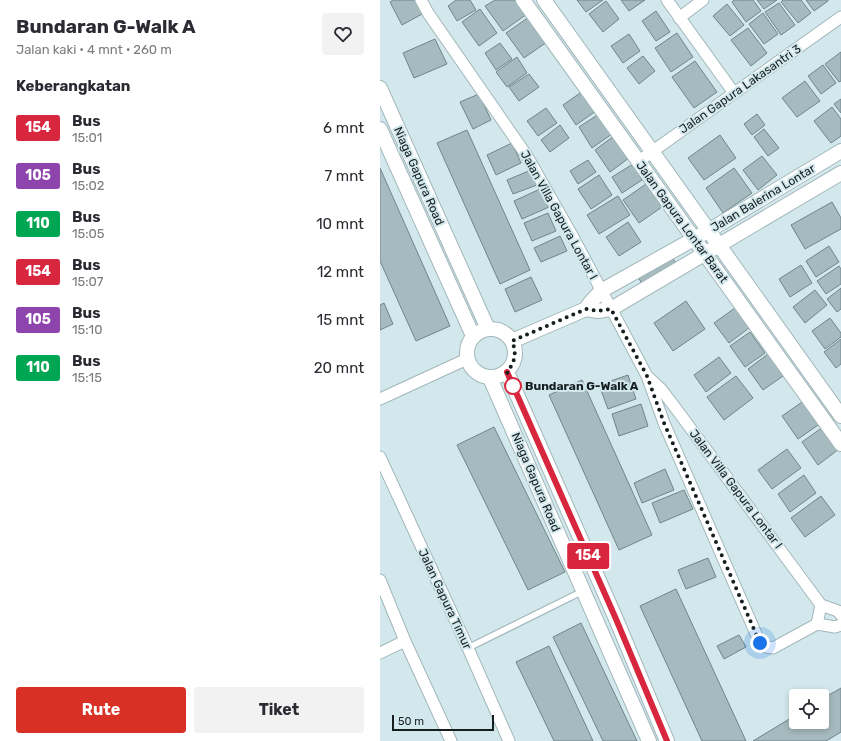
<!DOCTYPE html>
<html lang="id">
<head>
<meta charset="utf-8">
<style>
	:root { --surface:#fff; --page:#f2f2f3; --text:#2b2b33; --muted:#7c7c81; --accent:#d93025 }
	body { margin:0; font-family:Rubik,sans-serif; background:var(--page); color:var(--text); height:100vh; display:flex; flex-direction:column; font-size:15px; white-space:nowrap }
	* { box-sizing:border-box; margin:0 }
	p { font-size:13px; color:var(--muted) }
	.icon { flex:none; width:22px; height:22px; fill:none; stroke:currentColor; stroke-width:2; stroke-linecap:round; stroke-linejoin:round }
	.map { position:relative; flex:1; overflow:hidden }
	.panel { display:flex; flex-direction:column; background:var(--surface); width:380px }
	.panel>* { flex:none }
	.badge { padding:0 8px; border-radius:3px; font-size:14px; line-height:26px }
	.tools { position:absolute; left:409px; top:689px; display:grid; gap:8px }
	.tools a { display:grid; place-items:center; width:40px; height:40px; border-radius:4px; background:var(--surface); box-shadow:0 2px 6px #0003; font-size:20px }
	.scale { position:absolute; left:12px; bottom:10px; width:102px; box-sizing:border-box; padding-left:4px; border:2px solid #161e20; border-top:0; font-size:11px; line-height:14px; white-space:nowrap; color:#161e20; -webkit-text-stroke:3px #d2e8ec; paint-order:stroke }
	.you { position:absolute; width:20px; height:20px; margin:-10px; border:3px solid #fff; border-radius:50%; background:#1a73e8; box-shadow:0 0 0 6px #1a73e833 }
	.map>.badge { position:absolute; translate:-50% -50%; box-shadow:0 0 0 2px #fff }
	h2 { padding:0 16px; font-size:15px; line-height:36px }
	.round { display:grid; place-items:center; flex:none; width:42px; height:42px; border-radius:4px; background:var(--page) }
	.headline { display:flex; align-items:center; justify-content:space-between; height:68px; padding:0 16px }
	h1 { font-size:19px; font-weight:700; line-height:30px }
	.cta { display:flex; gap:8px; margin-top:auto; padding:8px 16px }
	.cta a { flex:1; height:46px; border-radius:4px; background:var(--accent); color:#fff; font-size:16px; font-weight:700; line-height:46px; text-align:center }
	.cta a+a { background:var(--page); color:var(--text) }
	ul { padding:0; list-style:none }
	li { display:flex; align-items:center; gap:12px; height:48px; padding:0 16px }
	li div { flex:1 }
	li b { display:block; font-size:15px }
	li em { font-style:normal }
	li .badge { min-width:44px; font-weight:700; text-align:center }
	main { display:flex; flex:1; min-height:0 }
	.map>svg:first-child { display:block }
	.building { fill:#a6bbbf; stroke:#718589 }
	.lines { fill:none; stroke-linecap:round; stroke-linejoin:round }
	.service-casing { stroke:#a2b7bb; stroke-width:8 }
	.minor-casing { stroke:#a2b7bb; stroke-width:13 }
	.tertiary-casing { stroke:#a2b7bb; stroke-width:16 }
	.service { stroke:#fff; stroke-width:5.5 }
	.minor { stroke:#fff; stroke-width:11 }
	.tertiary { stroke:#fff; stroke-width:14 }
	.line-casing { stroke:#fff; stroke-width:9 }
	.line { stroke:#d7263d; stroke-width:6 }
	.walk { stroke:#161e20; stroke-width:4; stroke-dasharray:0 7.2 }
	.stop-dot { fill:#fff; stroke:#d7263d; stroke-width:2 }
	.labels { text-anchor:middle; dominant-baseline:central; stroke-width:4; stroke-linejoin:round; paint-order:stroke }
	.street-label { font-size:12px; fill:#161e20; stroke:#d2e8ec }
	.stop-label { font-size:12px; font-weight:bold; fill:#161e20; stroke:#d2e8ec; text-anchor:start }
</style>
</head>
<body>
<main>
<section class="panel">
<div class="headline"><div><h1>Bundaran G-Walk A</h1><p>Jalan kaki · 4 mnt · 260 m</p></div><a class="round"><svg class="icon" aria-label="heart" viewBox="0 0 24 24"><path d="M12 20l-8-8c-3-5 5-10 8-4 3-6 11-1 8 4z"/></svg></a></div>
<h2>Keberangkatan</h2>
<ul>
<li><span class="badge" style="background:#d7263d;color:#fff">154</span><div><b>Bus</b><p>15:01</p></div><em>6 mnt</em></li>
<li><span class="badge" style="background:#8e44ad;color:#fff">105</span><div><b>Bus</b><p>15:02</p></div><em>7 mnt</em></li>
<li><span class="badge" style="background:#00a651;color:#fff">110</span><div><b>Bus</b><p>15:05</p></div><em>10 mnt</em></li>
<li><span class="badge" style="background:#d7263d;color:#fff">154</span><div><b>Bus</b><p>15:07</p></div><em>12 mnt</em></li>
<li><span class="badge" style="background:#8e44ad;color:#fff">105</span><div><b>Bus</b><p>15:10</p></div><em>15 mnt</em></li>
<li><span class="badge" style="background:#00a651;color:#fff">110</span><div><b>Bus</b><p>15:15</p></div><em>20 mnt</em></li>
</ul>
<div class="cta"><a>Rute</a><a>Tiket</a></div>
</section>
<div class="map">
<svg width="461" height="741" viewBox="0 0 461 741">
	<rect width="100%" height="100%" fill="#d2e8ec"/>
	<path class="building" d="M 13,0 L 37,0 L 44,13 L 22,25 L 10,2 Z
		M 76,0 L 90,0 L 96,10 L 77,21 L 68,6 Z
		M 115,0 L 137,0 L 147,14 L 123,31 L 105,6 Z
		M 197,0 L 223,0 L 206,12 Z
		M 241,0 L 265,0 L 249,11 Z
		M 354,0 L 373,0 L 381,11 L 366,22 L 352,2 Z
		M 377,0 L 397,0 L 384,9 Z
		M 403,0 L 421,0 L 431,13 L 418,23 L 401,2 Z
		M 426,0 L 448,0 L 448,1 L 434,11 Z
		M 226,1 L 239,19 L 223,32 L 209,14 Z
		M 399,3 L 415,25 L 401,35 L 385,12 Z
		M 347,4 L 364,25 L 350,36 L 333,16 Z
		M 100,9 L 117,33 L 99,46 L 82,22 Z
		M 276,11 L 290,32 L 276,41 L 262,21 Z
		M 383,13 L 398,34 L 384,44 L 369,24 Z
		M 149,17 L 167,42 L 144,58 L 126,33 Z
		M 368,28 L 387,53 L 371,66 L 351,40 Z
		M 297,33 L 313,57 L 291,72 L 275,48 Z
		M 249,34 L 260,51 L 243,63 L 231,46 Z
		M 55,39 L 67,64 L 34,78 L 23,53 Z
		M 120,43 L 132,59 L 116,70 L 105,53 Z
		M 461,52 L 461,81 L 459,82 L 445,64 Z
		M 263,56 L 275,71 L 259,84 L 247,68 Z
		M 137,57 L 147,73 L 127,87 L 116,72 Z
		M 315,61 L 337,92 L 314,108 L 292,77 Z
		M 443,65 L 456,83 L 441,94 L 428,76 Z
		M 149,74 L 159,87 L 139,101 L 129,87 Z
		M 425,81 L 440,101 L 417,117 L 402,98 Z
		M 203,91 L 216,111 L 196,125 L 183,105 Z
		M 99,94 L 111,120 L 93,129 L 80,102 Z
		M 461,99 L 461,113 L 454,104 Z
		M 452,107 L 461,119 L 461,136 L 451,143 L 434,121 Z
		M 166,108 L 177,123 L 158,136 L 147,121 Z
		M 219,114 L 232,134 L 212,148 L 199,127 Z
		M 377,114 L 385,125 L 372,135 L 364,124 Z
		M 180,125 L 189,138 L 170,152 L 161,140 Z
		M 384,129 L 399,148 L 388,156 L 374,137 Z
		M 87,130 L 150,270 L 120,284 L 57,143 Z
		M 340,135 L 356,158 L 324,180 L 308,158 Z
		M 234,136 L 249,158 L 230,172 L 215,150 Z
		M 132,143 L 141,163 L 116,175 L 107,155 Z
		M 382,156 L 397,175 L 378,190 L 363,170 Z
		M 208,160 L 216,172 L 198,184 L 190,171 Z
		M 253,164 L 262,180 L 242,193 L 232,177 Z
		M 0,168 L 70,326 L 36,341 L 0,261 Z
		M 354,168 L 372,193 L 343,213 L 326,188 Z
		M 151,170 L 157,185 L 133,194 L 127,180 Z
		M 219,175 L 232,195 L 211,209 L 198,189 Z
		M 266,184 L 282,207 L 259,223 L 243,200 Z
		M 160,189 L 169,207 L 142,219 L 134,201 Z
		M 238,196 L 250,215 L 219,234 L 207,215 Z
		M 452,202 L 461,218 L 461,229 L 425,249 L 411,225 Z
		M 168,213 L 176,231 L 152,241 L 144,223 Z
		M 248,222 L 261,242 L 239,256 L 226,237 Z
		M 180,236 L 187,251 L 161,262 L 154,248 Z
		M 449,246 L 459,262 L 436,277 L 426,261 Z
		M 292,257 L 298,267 L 264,287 L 258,277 Z
		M 421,265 L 432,283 L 410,297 L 399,279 Z
		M 459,266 L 461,269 L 461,284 L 446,294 L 437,281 Z
		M 151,277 L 162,300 L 135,312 L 125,289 Z
		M 461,288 L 461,309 L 457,312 L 447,299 Z
		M 435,290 L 447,305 L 425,323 L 413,307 Z
		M 306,301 L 325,329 L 293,351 L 274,323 Z
		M 4,303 L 13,324 L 0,330 L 0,305 Z
		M 355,308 L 369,328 L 349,343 L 334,323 Z
		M 450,318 L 461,333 L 461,337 L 445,349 L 432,331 Z
		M 370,332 L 385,353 L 365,367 L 350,346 Z
		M 461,339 L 461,364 L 456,368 L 444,352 Z
		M 388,354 L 403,376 L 383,390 L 368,369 Z
		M 339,357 L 351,373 L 326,392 L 314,375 Z
		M 248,375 L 256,399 L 228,409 L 219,385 Z
		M 356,376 L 373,398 L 344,420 L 327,397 Z
		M 202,380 L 272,535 L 239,550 L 169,395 Z
		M 425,400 L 441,423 L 418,439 L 402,416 Z
		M 261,404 L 268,426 L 239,436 L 232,414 Z
		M 114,427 L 185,572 L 148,590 L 77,445 Z
		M 443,427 L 459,449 L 438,465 L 422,442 Z
		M 407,449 L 421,468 L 392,489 L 378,470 Z
		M 285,469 L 294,490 L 262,503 L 254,483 Z
		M 424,475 L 436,493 L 410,512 L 398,494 Z
		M 304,490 L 313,509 L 280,523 L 272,503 Z
		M 441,496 L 455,515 L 425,537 L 411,518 Z
		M 328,558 L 336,577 L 306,589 L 298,570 Z
		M 296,589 L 366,741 L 322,741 L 260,606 Z
		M 201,623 L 257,741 L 223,741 L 173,637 Z
		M 359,635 L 366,647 L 344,659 L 337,646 Z
		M 169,646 L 213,741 L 174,741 L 136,662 Z
		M 461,688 L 461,732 L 446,741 L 373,741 L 416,715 L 416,722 L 442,722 L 442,699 Z"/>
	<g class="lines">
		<g class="service-casing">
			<path id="service" d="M 88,648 L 203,591"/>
		</g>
		<g class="minor-casing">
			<path id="minor" d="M 41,0 L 48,13 L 147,156 L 193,237 L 267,376 L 284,423 L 380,643 L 386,647 L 393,648 L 437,624 L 441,605 L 297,410 L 281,389 L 267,376
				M 287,0 L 354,93
				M 299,18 L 323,0
				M 259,161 L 461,17
				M 0,399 L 87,359
				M 0,457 L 88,648 L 129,741
				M 0,580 L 25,641 L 71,741
				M 441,605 L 458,611 L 461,615
				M 437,624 L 455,627 L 461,625
				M 0,653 L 25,641"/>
		</g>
		<g class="tertiary-casing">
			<path id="tertiary" d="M 143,0 L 461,444
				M 164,0 L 461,416
				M 0,88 L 108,329
				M 0,129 L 93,336
				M 206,309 L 210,303 L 221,291 L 328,231 L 461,151
				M87 353a24 24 0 1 1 48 0a24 24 0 1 1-48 0Z
				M 132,341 L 206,309 L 218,311 L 231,309 L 461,173
				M 127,372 L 236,619 L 287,741
				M 110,378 L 269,741"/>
		</g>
		<use href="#service" class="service"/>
		<use href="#minor" class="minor"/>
		<use href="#tertiary" class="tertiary"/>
	</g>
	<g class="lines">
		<g class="line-casing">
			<path id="line" d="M 127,372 L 236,619 L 287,741"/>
		</g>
		<use href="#line" class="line"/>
		<path class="walk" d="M 133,386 L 127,372 C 135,362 137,353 132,341 L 206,309 L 218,311 L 231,309 L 267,376 L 284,423 L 380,643"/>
	</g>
	<circle class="stop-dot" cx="133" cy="386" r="8"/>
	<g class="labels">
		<g class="street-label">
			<text transform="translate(360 89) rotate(-35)">Jalan Gapura Lakasantri 3</text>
			<text transform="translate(39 176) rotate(66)">Niaga Gapura Road</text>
			<text transform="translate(383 198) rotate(-31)">Jalan Balerina Lontar</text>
			<text transform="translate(179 215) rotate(61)">Jalan Villa Gapura Lontar I</text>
			<text transform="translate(302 222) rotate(54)">Jalan Gapura Lontar Barat</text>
			<text transform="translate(156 482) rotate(67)">Niaga Gapura Road</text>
			<text transform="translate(356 489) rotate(53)">Jalan Villa Gapura Lontar I</text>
			<text transform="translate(65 599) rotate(65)">Jalan Gapura Timur</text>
		</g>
		<g class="stop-label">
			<text x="145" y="386">Bundaran G-Walk A</text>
		</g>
	</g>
</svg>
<div class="tools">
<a><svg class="icon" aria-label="locate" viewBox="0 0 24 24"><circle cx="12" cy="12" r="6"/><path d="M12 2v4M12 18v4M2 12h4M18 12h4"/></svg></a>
</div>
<div class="scale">50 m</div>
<div class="you" style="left:380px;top:643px"></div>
<b class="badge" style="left:208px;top:556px;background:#d7263d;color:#fff">154</b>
</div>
</main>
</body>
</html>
